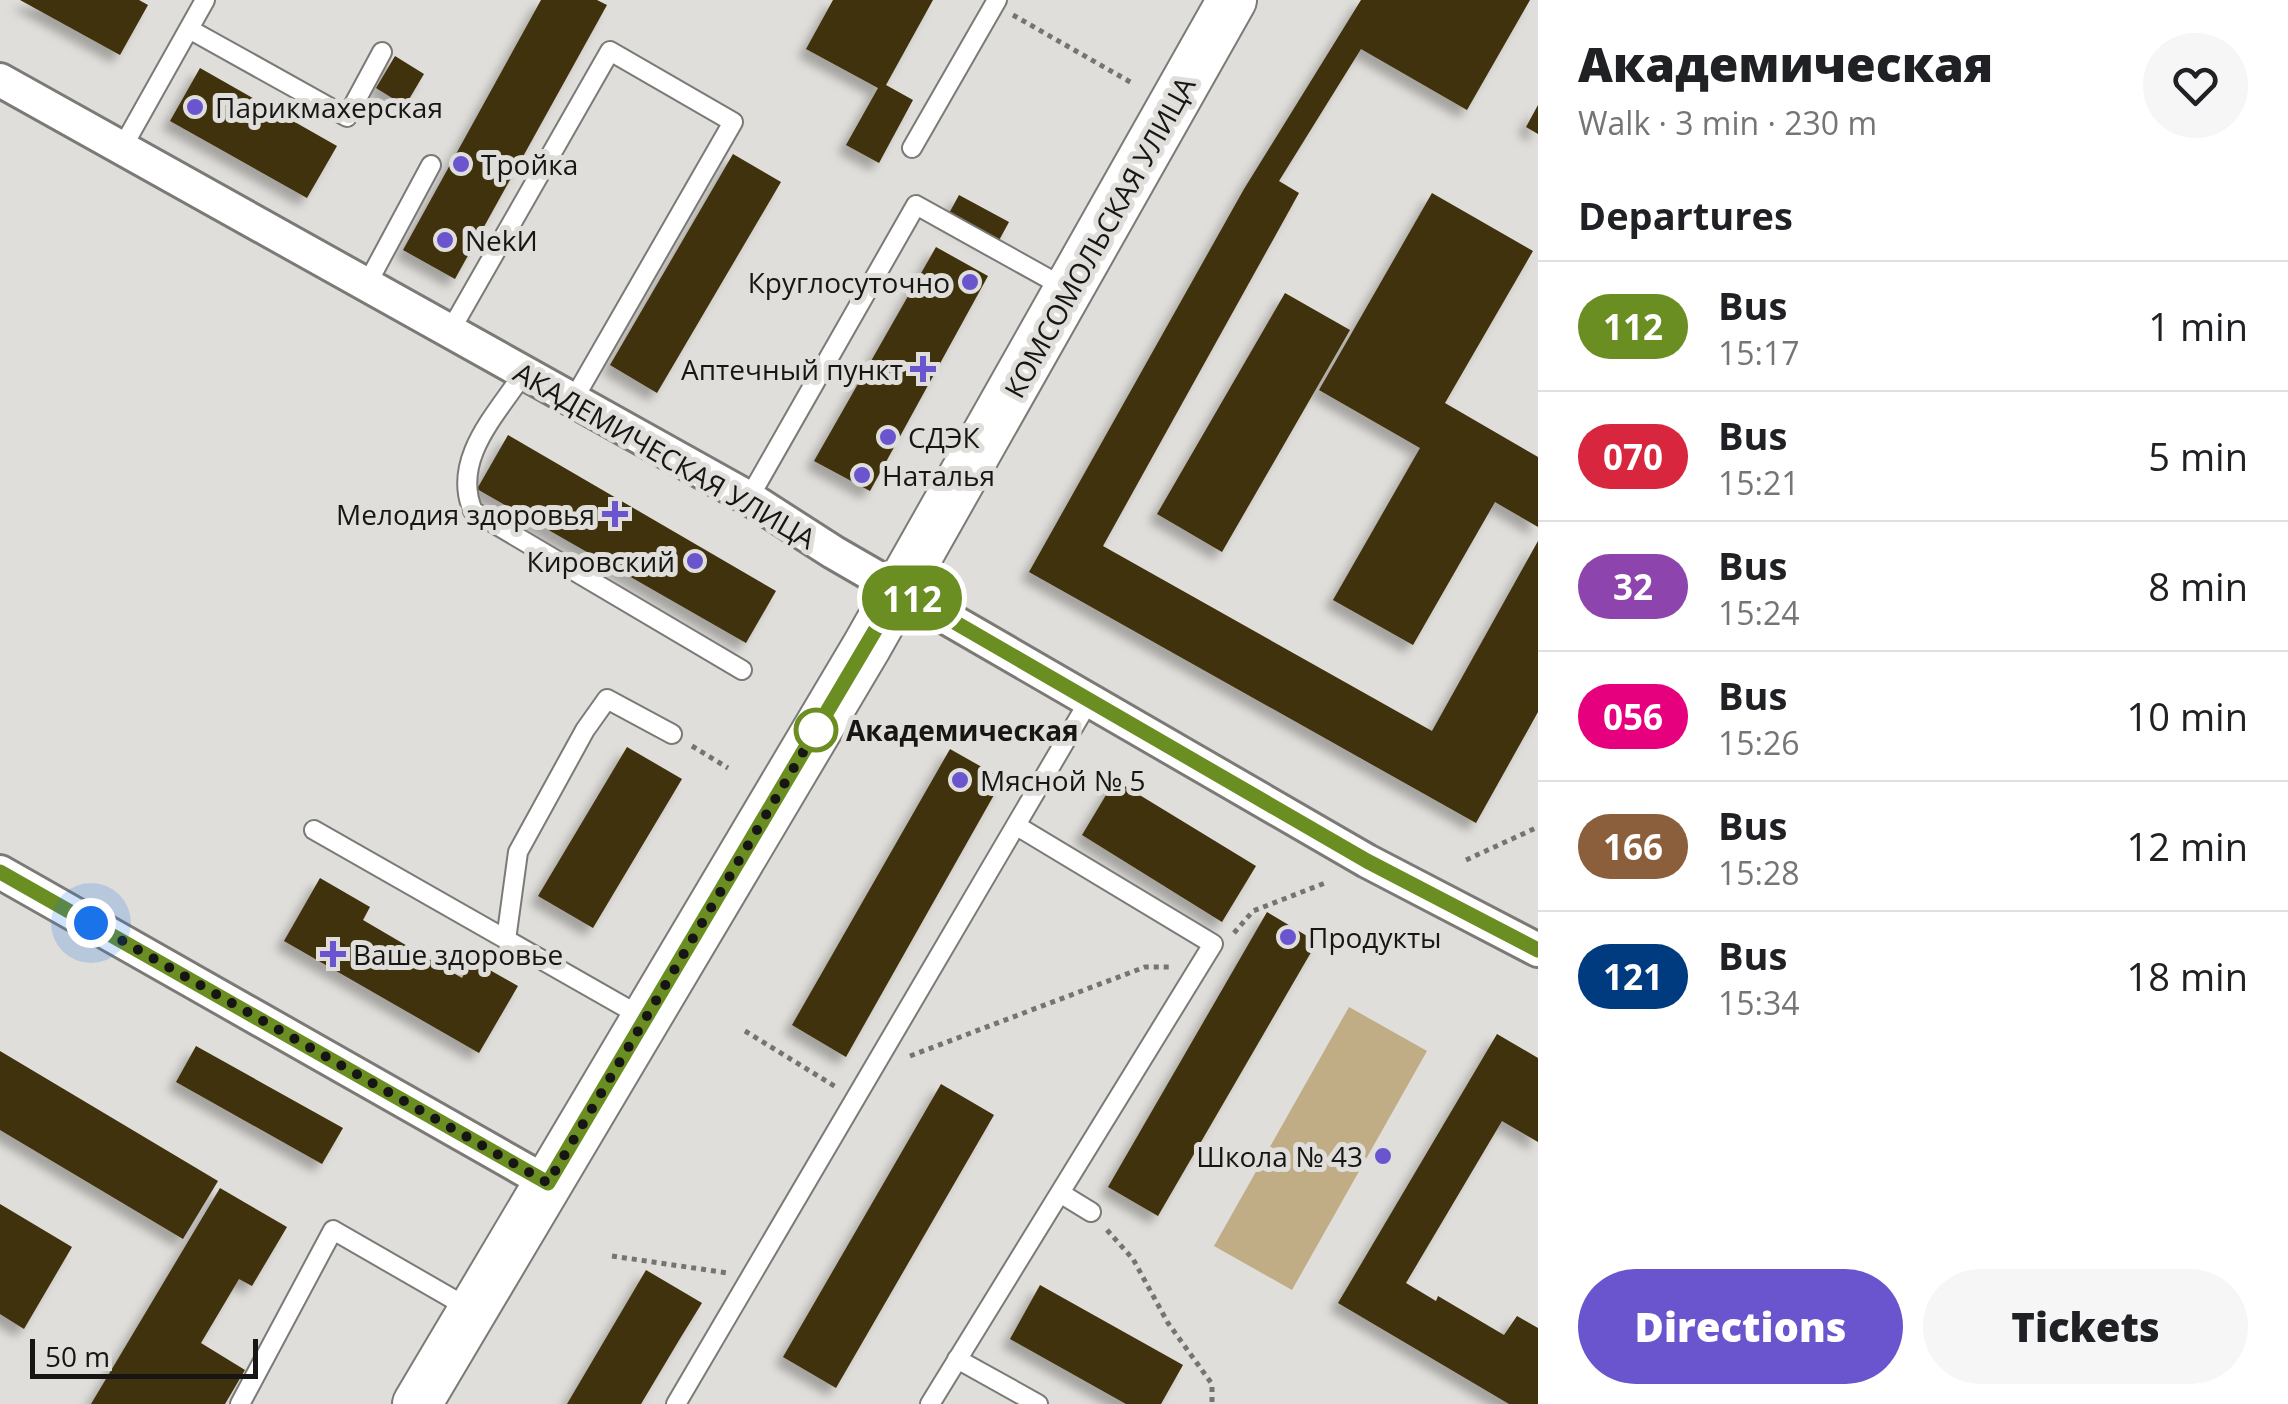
<!DOCTYPE html>
<html lang="en">
<head>
<meta charset="utf-8">
<style>
	:root { --surface:#fff; --page:#f6f6f6; --text:#202124; --muted:#757577; --line:#e0e0e0; --accent:#6a55ce }
	body { margin:0; font-family:"Open Sans",sans-serif; background:var(--page); color:var(--text); height:100vh; display:flex; flex-direction:column; font-size:38px; white-space:nowrap }
	* { box-sizing:border-box; margin:0 }
	p { font-size:32px; color:var(--muted) }
	.icon { flex:none; width:55px; height:55px; fill:none; stroke:currentColor; stroke-width:2; stroke-linecap:round; stroke-linejoin:round }
	.map { position:relative; flex:1; overflow:hidden }
	.drawer { display:flex; flex-direction:column; background:var(--surface); width:750px }
	.drawer>* { flex:none }
	.badge { padding:0 20px; border-radius:32px; font-size:35px; line-height:65px }
	.scale { position:absolute; left:30px; bottom:25px; width:228px; box-sizing:border-box; padding-left:10px; border:5px solid #171615; border-top:0; font-size:28px; line-height:35px; white-space:nowrap; color:#171615; -webkit-text-stroke:8px #e0deda; paint-order:stroke }
	.you { position:absolute; width:50px; height:50px; margin:-25px; border:8px solid #fff; border-radius:50%; background:#1a73e8; box-shadow:0 0 0 15px #1a73e833 }
	.map>.badge { position:absolute; translate:-50% -50%; box-shadow:0 0 0 5px #fff }
	h2 { padding:0 40px; font-size:38px; line-height:90px }
	.round { display:grid; place-items:center; flex:none; width:105px; height:105px; border-radius:52px; background:var(--page) }
	.overview { display:flex; align-items:center; justify-content:space-between; height:170px; padding:0 40px }
	h1 { font-size:48px; font-weight:800; line-height:75px }
	.action { display:flex; gap:20px; margin-top:auto; padding:20px 40px }
	.action a { flex:1; height:115px; border-radius:60px; background:var(--accent); color:#fff; font-size:40px; font-weight:800; line-height:115px; text-align:center }
	.action a+a { background:var(--page); color:var(--text) }
	ul { padding:0; list-style:none }
	li { display:flex; align-items:center; gap:30px; height:130px; padding:0 40px; border-top:2px solid var(--line) }
	li div { flex:1 }
	li b { display:block; font-size:38px }
	li em { font-style:normal }
	li .badge { min-width:110px; font-weight:700; text-align:center }
	main { display:flex; flex:1; min-height:0 }
	.map>svg:first-child { display:block }
	.green { fill:#c0ac85 }
	.building { fill:#41300a; filter:url(#shadow) }
	.lines { fill:none; stroke-linecap:round; stroke-linejoin:round }
	.service-casing { stroke:#7b7a76; stroke-width:22 }
	.minor-casing { stroke:#7b7a76; stroke-width:38 }
	.secondary-casing { stroke:#7b7a76; stroke-width:52 }
	.path { stroke:#757471; stroke-width:5; stroke-dasharray:5 5; stroke-linecap:butt }
	.service { stroke:#fff; stroke-width:18 }
	.minor { stroke:#fff; stroke-width:32 }
	.secondary { stroke:#fff; stroke-width:48 }
	.line-casing { stroke:#fff; stroke-width:22 }
	.line { stroke:#6b8e23; stroke-width:15 }
	.walk { stroke:#171615; stroke-width:10; stroke-dasharray:0 18 }
	.poi-dot { fill:#6a55ce; stroke:#e0deda; stroke-width:4 }
	.stop-dot { fill:#fff; stroke:#6b8e23; stroke-width:5 }
	.labels { text-anchor:middle; dominant-baseline:central; stroke-width:10; stroke-linejoin:round; paint-order:stroke }
	.poi-label { font-size:28px; fill:#171615; stroke:#e0deda; text-anchor:start }
	.street-label { font-size:28px; fill:#171615; stroke:#e0deda }
	.stop-label { font-size:28px; font-weight:bold; fill:#171615; stroke:#e0deda; text-anchor:start }
</style>
</head>
<body>
<main>
<div class="map">
<svg width="1538" height="1404" viewBox="0 0 1538 1404">
	<defs>
		<filter id="shadow"><feDropShadow dx="-8" dy="8" stdDeviation="5" flood-color="#0004"/></filter>
	</defs>
	<rect width="100%" height="100%" fill="#e0deda"/>
	<path class="green" d="M 1349,1007 L 1427,1051 L 1292,1290 L 1214,1246 Z"/>
	<path class="building" d="M 20,0 L 139,0 L 148,5 L 120,55 Z
		M 541,0 L 597,0 L 607,5 L 455,279 L 403,250 Z
		M 833,0 L 933,0 L 886,85 L 913,100 L 879,163 L 846,145 L 878,88 L 806,49 Z
		M 1361,0 L 1530,0 L 1467,110 L 1361,49 L 1279,181 L 1299,193 L 1103,546 L 1432,731 L 1538,541 L 1538,712 L 1476,823 L 1029,572 L 1244,189 Z
		M 395,56 L 424,74 L 405,106 L 376,88 Z
		M 200,68 L 337,146 L 307,198 L 170,121 Z
		M 1538,105 L 1538,134 L 1526,127 Z
		M 733,154 L 781,182 L 657,393 L 610,365 Z
		M 1432,193 L 1533,251 L 1445,403 L 1538,457 L 1538,527 L 1495,502 L 1413,645 L 1333,600 L 1420,448 L 1319,390 Z
		M 959,195 L 1009,222 L 997,244 L 947,217 Z
		M 936,247 L 988,276 L 870,491 L 814,461 Z
		M 1285,293 L 1350,330 L 1222,552 L 1157,514 Z
		M 508,435 L 776,591 L 746,643 L 477,489 Z
		M 627,747 L 682,779 L 593,928 L 538,896 Z
		M 950,749 L 1003,779 L 846,1057 L 792,1025 Z
		M 1115,780 L 1256,866 L 1222,922 L 1082,835 Z
		M 320,878 L 370,907 L 363,920 L 462,978 L 472,960 L 518,986 L 479,1053 L 284,941 Z
		M 1267,912 L 1317,942 L 1158,1216 L 1108,1187 Z
		M 1497,1034 L 1538,1058 L 1538,1142 L 1502,1121 L 1406,1283 L 1436,1301 L 1438,1296 L 1504,1335 L 1517,1316 L 1538,1328 L 1538,1404 L 1509,1404 L 1338,1303 Z
		M 196,1046 L 343,1128 L 322,1164 L 176,1082 Z
		M 0,1051 L 218,1181 L 183,1239 L 0,1130 Z
		M 941,1084 L 994,1115 L 836,1388 L 783,1357 Z
		M 220,1188 L 287,1227 L 252,1286 L 239,1279 L 201,1343 L 245,1370 L 225,1404 L 91,1404 Z
		M 0,1204 L 72,1247 L 24,1329 L 0,1314 Z
		M 646,1270 L 702,1303 L 681,1337 L 641,1404 L 567,1404 Z
		M 1040,1285 L 1183,1365 L 1161,1404 L 1126,1404 L 1010,1339 Z"/>
	<g class="lines">
		<g class="service-casing">
			<path id="service" d="M 189,29 L 347,117 L 382,52
				M 122,148 L 205,0
				M 912,148 L 997,0
				M 367,284 L 431,165
				M 449,333 L 610,51 L 733,122 L 572,402
				M 523,374 C 496,415 451,460 473,511 L 742,670
				M 749,498 L 916,205 L 1069,290
				M 314,830 L 644,1018
				M 506,940 L 518,852 L 585,730 L 607,699 L 672,734
				M 1060,1193 L 1091,1212
				M 957,1359 L 1038,1404
				M 240,1404 L 333,1230 L 472,1310
				M 676,1404 L 1090,699
				M 930,1404 L 1213,944 L 1017,826"/>
		</g>
		<g class="minor-casing">
			<path id="minor" d="M 0,80 L 749,498 L 833,552 L 1367,861 L 1538,950
				M 0,872 L 548,1183"/>
		</g>
		<g class="secondary-casing">
			<path id="secondary" d="M 417,1404 L 867,646 L 1232,0"/>
		</g>
		<path class="path" d="M 1013,15 L 1132,83
			M 692,746 L 728,768
			M 1466,860 L 1538,827
			M 1234,933 L 1253,911 L 1325,883
			M 745,1031 L 836,1087
			M 910,1056 L 1145,967 L 1172,967
			M 1107,1230 L 1133,1259 L 1168,1323 L 1212,1384 L 1212,1404
			M 612,1256 L 728,1273"/>
		<use href="#service" class="service"/>
		<use href="#minor" class="minor"/>
		<use href="#secondary" class="secondary"/>
	</g>
	<g class="lines">
		<g class="line-casing">
			<path id="line" d="M 0,872 L 548,1183 L 899,590 L 1367,861 L 1538,950"/>
		</g>
		<use href="#line" class="line"/>
		<path class="walk" d="M 91,923 L 548,1183 L 821,722 L 816,730"/>
	</g>
	<g class="poi-dot">
		<circle cx="195" cy="107" r="10"/>
		<circle cx="461" cy="164" r="10"/>
		<circle cx="445" cy="240" r="10"/>
		<circle cx="970" cy="282" r="10"/>
		<path d="M918 354h10v10h10v10h-10v10h-10v-10h-10v-10h10z"/>
		<circle cx="888" cy="437" r="10"/>
		<circle cx="862" cy="475" r="10"/>
		<path d="M610 499h10v10h10v10h-10v10h-10v-10h-10v-10h10z"/>
		<circle cx="695" cy="561" r="10"/>
		<circle cx="960" cy="780" r="10"/>
		<circle cx="1288" cy="937" r="10"/>
		<path d="M328 939h10v10h10v10h-10v10h-10v-10h-10v-10h10z"/>
		<circle cx="1383" cy="1156" r="10"/>
	</g>
	<circle class="stop-dot" cx="816" cy="730" r="20"/>
	<g class="labels">
		<g class="poi-label">
			<text x="215" y="107">Парикмахерская</text>
			<text x="481" y="164">Тройка</text>
			<text x="465" y="240">NekИ</text>
			<text x="950" y="282" text-anchor="end">Круглосуточно</text>
			<text x="903" y="369" text-anchor="end">Аптечный пункт</text>
			<text x="908" y="437">СДЭК</text>
			<text x="882" y="475">Наталья</text>
			<text x="595" y="514" text-anchor="end">Мелодия здоровья</text>
			<text x="675" y="561" text-anchor="end">Кировский</text>
			<text x="980" y="780">Мясной № 5</text>
			<text x="1308" y="937">Продукты</text>
			<text x="353" y="954">Ваше здоровье</text>
			<text x="1363" y="1156" text-anchor="end">Школа № 43</text>
		</g>
		<g class="street-label">
			<text transform="translate(1099 237) rotate(-61)">КОМСОМОЛЬСКАЯ УЛИЦА</text>
			<text transform="translate(665 455) rotate(30)">АКАДЕМИЧЕСКАЯ УЛИЦА</text>
		</g>
		<g class="stop-label">
			<text x="846" y="730">Академическая</text>
		</g>
	</g>
</svg>
<div class="scale">50 m</div>
<div class="you" style="left:91px;top:923px"></div>
<b class="badge" style="left:912px;top:598px;background:#6b8e23;color:#fff">112</b>
</div>
<section class="drawer">
<div class="overview"><div><h1>Академическая</h1><p>Walk · 3 min · 230 m</p></div><a class="round"><svg class="icon" aria-label="heart" viewBox="0 0 24 24"><path d="M12 20l-8-8c-3-5 5-10 8-4 3-6 11-1 8 4z"/></svg></a></div>
<h2>Departures</h2>
<ul>
<li><span class="badge" style="background:#6b8e23;color:#fff">112</span><div><b>Bus</b><p>15:17</p></div><em>1 min</em></li>
<li><span class="badge" style="background:#d7263d;color:#fff">070</span><div><b>Bus</b><p>15:21</p></div><em>5 min</em></li>
<li><span class="badge" style="background:#8e44ad;color:#fff">32</span><div><b>Bus</b><p>15:24</p></div><em>8 min</em></li>
<li><span class="badge" style="background:#e6007e;color:#fff">056</span><div><b>Bus</b><p>15:26</p></div><em>10 min</em></li>
<li><span class="badge" style="background:#8b5e3c;color:#fff">166</span><div><b>Bus</b><p>15:28</p></div><em>12 min</em></li>
<li><span class="badge" style="background:#003b80;color:#fff">121</span><div><b>Bus</b><p>15:34</p></div><em>18 min</em></li>
</ul>
<div class="action"><a>Directions</a><a>Tickets</a></div>
</section>
</main>
</body>
</html>
